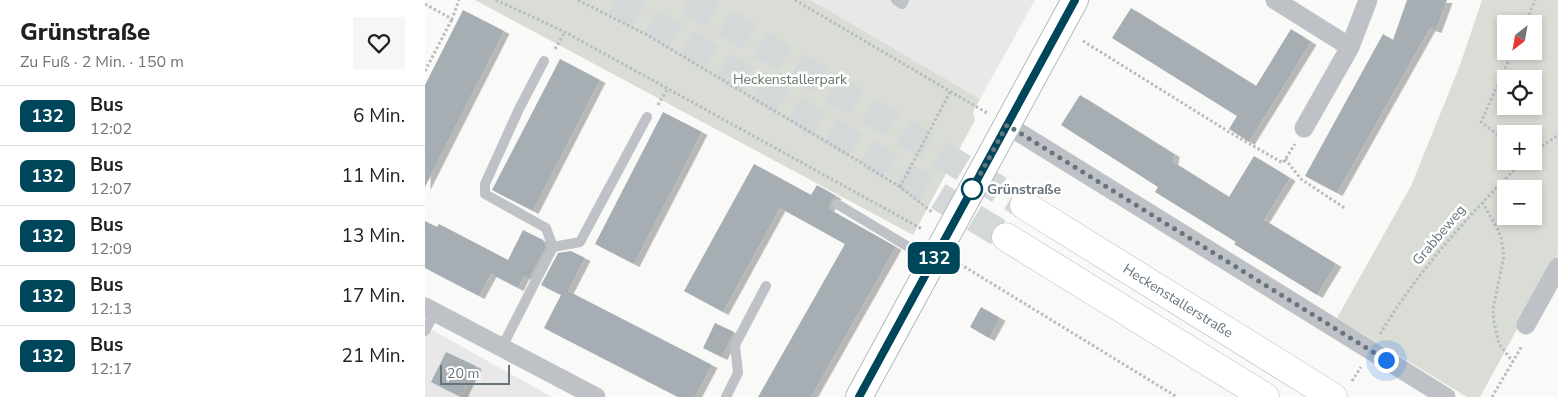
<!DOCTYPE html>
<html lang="de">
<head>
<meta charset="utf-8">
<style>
	:root { --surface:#fff; --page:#f6f6f6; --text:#202124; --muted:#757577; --line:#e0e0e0 }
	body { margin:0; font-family:"Nunito Sans",sans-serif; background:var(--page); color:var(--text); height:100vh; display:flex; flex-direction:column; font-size:19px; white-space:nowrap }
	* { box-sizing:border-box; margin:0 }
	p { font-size:16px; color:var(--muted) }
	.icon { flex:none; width:28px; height:28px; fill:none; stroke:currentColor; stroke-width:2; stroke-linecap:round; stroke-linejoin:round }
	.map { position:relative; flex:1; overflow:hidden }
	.side { display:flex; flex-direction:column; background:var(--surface); width:425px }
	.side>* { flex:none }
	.badge { padding:0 10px; border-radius:8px; font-size:18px; line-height:32px }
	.needle { width:32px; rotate:211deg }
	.controls { position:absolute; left:1072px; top:15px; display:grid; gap:10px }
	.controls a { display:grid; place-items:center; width:45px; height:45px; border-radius:0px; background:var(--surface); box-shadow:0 2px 8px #0003; font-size:25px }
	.scale { position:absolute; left:15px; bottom:12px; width:70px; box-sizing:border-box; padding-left:5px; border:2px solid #66747e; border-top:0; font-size:14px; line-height:18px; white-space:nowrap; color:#66747e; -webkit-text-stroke:4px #fff; paint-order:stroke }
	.you { position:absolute; width:25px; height:25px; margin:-12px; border:4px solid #fff; border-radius:50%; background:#1a73e8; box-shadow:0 0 0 8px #1a73e833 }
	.map>.badge { position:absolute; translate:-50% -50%; box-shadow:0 0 0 2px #fff }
	.round { display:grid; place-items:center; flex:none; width:52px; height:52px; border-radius:0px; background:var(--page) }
	.headline { display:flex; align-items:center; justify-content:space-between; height:85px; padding:0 20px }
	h1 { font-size:24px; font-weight:800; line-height:38px }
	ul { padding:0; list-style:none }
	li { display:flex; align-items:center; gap:15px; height:60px; padding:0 20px; border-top:1px solid var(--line) }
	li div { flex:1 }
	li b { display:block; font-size:19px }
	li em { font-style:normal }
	li .badge { min-width:55px; font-weight:700; text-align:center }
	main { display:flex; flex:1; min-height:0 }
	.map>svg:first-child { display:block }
	.built { fill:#e7e8e7 }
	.green { fill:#d9ddd6; fill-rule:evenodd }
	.building { fill:#a6aeb3; filter:url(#shadow) }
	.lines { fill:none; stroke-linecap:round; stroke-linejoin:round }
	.highway-tunnel { stroke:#d4d8d9; stroke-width:28; stroke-dasharray:28 14; stroke-linecap:butt }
	.secondary-casing { stroke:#b3b8bc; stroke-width:28 }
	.highway-casing { stroke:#b4b8bb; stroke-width:29 }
	.path { stroke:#b9bcbe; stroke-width:3; stroke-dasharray:2.5 2.5; stroke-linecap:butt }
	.lane { stroke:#bec2c6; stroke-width:10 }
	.street { stroke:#bec2c6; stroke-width:19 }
	.secondary { stroke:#fff; stroke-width:26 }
	.highway { stroke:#fff; stroke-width:28 }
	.line-casing { stroke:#fff; stroke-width:11 }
	.line { stroke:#00465a; stroke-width:8 }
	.walk { stroke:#66747e; stroke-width:5; stroke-dasharray:0 9 }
	.stop-dot { fill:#fff; stroke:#00465a; stroke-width:2.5 }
	.labels { text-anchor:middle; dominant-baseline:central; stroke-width:5; stroke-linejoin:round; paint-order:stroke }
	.park-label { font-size:14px; fill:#687766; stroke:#fff }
	.stop-label { font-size:14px; font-weight:bold; fill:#66747e; stroke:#fff; text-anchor:start }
	.street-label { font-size:14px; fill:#66747e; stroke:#fff }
</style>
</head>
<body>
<main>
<section class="side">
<div class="headline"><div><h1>Grünstraße</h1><p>Zu Fuß · 2 Min. · 150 m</p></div><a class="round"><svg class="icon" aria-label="heart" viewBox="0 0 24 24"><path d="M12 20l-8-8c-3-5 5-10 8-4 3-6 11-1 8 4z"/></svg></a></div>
<ul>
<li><span class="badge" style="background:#00465a;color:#fff">132</span><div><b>Bus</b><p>12:02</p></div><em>6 Min.</em></li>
<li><span class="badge" style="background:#00465a;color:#fff">132</span><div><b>Bus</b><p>12:07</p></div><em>11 Min.</em></li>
<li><span class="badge" style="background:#00465a;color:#fff">132</span><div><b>Bus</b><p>12:09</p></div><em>13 Min.</em></li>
<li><span class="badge" style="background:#00465a;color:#fff">132</span><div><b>Bus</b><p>12:13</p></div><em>17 Min.</em></li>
<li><span class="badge" style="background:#00465a;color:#fff">132</span><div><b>Bus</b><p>12:17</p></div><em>21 Min.</em></li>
</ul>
</section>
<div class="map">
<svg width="1133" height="397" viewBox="0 0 1133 397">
	<defs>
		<filter id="shadow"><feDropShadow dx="5.5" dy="3" stdDeviation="0" flood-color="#0004"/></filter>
	</defs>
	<rect width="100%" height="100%" fill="#f9f9f7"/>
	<path class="built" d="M 386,0 L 610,0 L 555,99 Z
		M 0,326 L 127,397 L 0,397 Z"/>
	<path class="green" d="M 50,0 L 386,0 L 555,99 L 548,112 L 550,120 L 488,235 Z
		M 1057,0 L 1133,0 L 1133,254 L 1055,397 L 1042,397 L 912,318 L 986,186 L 1035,65 ZM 1081,24 L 1109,24 L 1109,51 L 1081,51 ZM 1081,79 L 1109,79 L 1109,106 L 1081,106 ZM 1081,134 L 1109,134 L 1109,161 L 1081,161 ZM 1081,189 L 1109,189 L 1109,216 L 1081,216 Z"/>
	<path class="building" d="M 982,0 L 1022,0 L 1011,30 L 1005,28 L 912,193 L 880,176 L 958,34 L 968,40 Z
		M 706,8 L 831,86 L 866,29 L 886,42 L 824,142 L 804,129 L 812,116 L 687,38 Z
		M 38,10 L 79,31 L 0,187 L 0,85 Z
		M 135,59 L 175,80 L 108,211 L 67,190 Z
		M 655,95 L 749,154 L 748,162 L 804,197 L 829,156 L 865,178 L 839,220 L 911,264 L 892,295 L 809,244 L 811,242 L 730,192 L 733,187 L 636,125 Z
		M 238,112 L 277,132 L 209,264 L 170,244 Z
		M 329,164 L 386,195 L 392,185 L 411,196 L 406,201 L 404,209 L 471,247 L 386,397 L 333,397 L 420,244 L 355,208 L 298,312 L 259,291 Z
		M 0,221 L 12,227 L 14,224 L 83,260 L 98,230 L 118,240 L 121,247 L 104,279 L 99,276 L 93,288 L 66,274 L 54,296 L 0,268 Z
		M 146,251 L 160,258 L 143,291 L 287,365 L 270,397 L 253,397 L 119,328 L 136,295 L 116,285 L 133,253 Z
		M 556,307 L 575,318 L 564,338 L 545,327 Z
		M 290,323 L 309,332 L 297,357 L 278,348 Z
		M 21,352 L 51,366 L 36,397 L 6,382 Z"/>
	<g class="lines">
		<path class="highway-tunnel" d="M 190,0 L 581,237
			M 264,0 L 599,205"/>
		<g class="secondary-casing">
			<path id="secondary" d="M 434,397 L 650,0"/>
		</g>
		<g class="highway-casing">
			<path id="highway" d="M 599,205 L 908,397
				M 581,237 L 840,397"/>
		</g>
		<path class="path" d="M 71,0 L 140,32 L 497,229
			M 153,0 L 222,35 L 427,157 L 475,187 L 507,212
			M 370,0 L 562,113
			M 0,4 L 27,19 L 34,0
			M 1100,24 L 1110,0
			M 658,41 L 804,132 L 858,163 L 870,144
			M 130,49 L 140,32
			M 0,71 L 27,19
			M 233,105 L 243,88
			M 1081,141 L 1056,122 L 1088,51
			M 1109,152 L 1133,135
			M 860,159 L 876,179 L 921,209
			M 475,187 L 525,92
			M 1057,202 L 1071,226 L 1076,237 L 1079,256 L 1068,309 L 1069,322 L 1074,344 L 1088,362
			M 535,264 L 752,397
			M 955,334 C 994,269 1045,214 1098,161
			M 927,381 L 936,367
			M 1067,397 L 1097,346"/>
		<path class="lane" d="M 471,0 L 477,4 L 479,0
			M 119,61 L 94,109 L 60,184 L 60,194 L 121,228 L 128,247
			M 412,204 L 507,261
			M 0,331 L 10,312
			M 77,347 L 128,247 L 155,242 L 222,117
			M 301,397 L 313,373 L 310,345 L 341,286"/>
		<path class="street" d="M 850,0 L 925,47
			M 582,125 L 1021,397
			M 879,128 L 925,47 L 943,0
			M 0,307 L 171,397
			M 1101,325 L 1133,267"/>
		<use href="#secondary" class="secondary"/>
		<use href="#highway" class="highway"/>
	</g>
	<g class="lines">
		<g class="line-casing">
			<path id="line" d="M 434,397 L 650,0"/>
		</g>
		<use href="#line" class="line"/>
		<path class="walk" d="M 547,189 L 545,193 L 582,125 L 961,360"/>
	</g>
	<circle class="stop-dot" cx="547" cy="189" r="10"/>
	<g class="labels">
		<g class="park-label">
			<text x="365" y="79">Heckenstallerpark</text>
		</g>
		<g class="stop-label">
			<text x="562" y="189">Grünstraße</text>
		</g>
		<g class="street-label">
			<text transform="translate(1014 235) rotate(-50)">Grabbeweg</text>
			<text transform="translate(753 301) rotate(32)">Heckenstallerstraße</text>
		</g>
	</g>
</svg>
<div class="controls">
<a><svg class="needle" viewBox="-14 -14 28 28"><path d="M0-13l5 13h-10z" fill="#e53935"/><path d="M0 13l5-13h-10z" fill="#757577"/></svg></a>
<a><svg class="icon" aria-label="locate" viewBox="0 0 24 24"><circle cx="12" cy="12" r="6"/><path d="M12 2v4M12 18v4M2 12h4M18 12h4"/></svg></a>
<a>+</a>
<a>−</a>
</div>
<div class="scale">20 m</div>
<div class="you" style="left:961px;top:360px"></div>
<b class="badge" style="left:509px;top:258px;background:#00465a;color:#fff">132</b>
</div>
</main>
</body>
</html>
